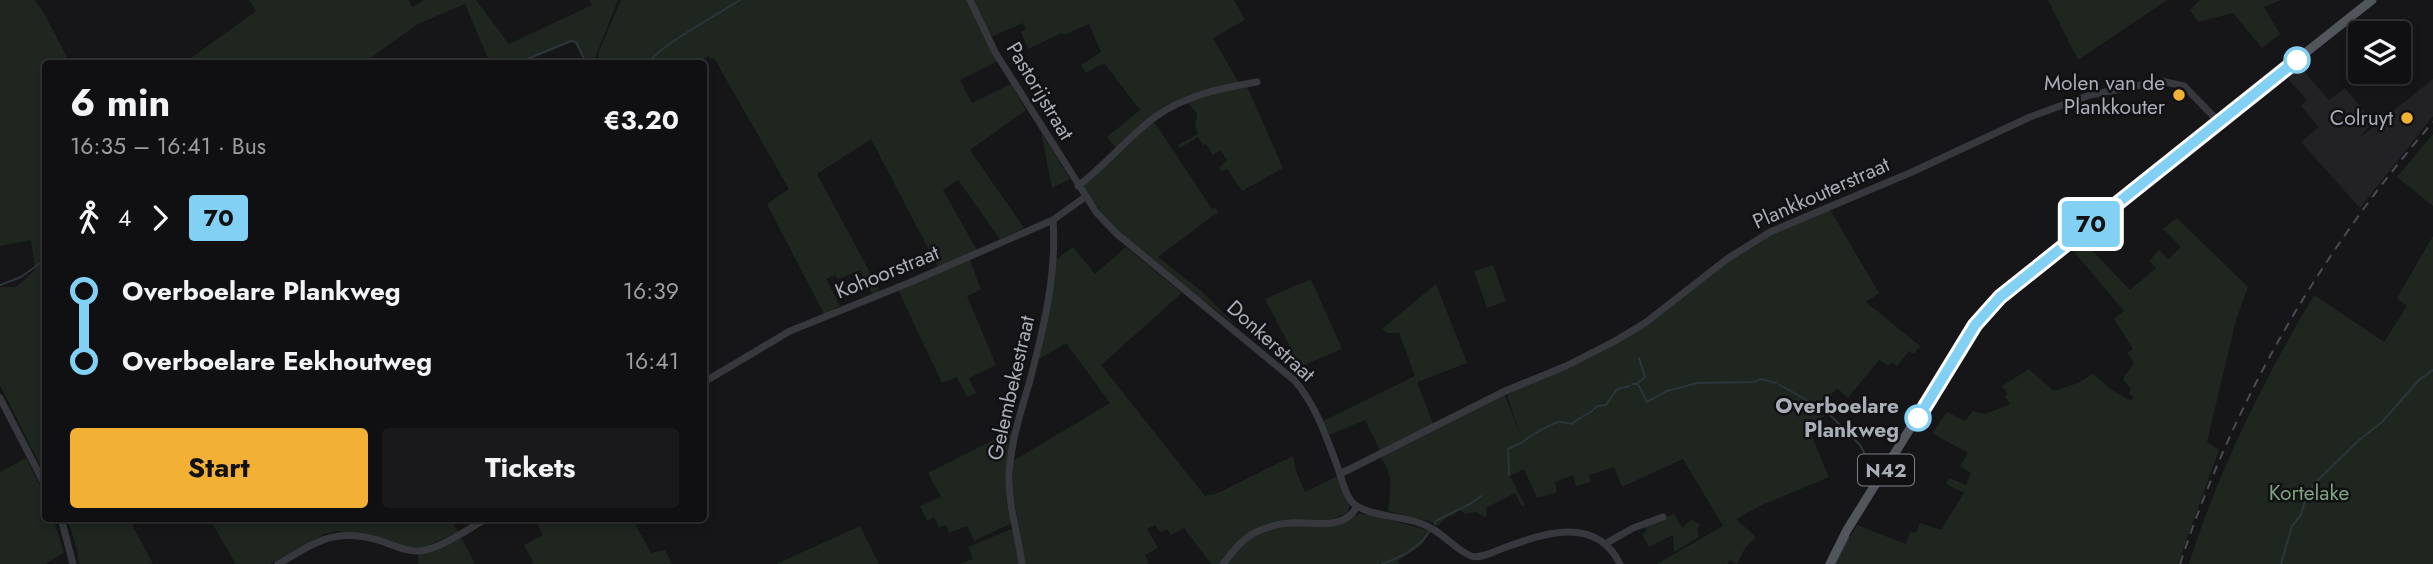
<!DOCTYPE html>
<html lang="en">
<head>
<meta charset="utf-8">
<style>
	:root { --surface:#101012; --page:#19191b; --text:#f1f3f6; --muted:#9c9d9f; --line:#303032; --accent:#f2b134 }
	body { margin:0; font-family:Jost,sans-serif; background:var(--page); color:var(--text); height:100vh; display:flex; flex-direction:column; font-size:26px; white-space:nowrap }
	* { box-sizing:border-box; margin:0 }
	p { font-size:23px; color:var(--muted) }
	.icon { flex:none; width:38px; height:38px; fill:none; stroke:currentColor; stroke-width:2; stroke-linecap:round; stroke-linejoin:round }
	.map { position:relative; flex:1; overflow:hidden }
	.drawer { position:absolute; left:42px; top:60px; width:665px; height:462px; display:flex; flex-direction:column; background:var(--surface); border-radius:7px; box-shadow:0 4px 10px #0003,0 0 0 2px var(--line) }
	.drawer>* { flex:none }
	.badge { padding:0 14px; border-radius:5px; font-size:24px; line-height:46px }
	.buttons { position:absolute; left:2348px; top:21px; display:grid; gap:14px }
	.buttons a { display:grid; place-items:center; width:63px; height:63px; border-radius:7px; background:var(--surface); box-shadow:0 4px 10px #0003,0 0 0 2px var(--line); font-size:35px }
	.map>.badge { position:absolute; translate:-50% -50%; box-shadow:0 0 0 4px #fff }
	.legs { display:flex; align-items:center; gap:10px; height:77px; padding:0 28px; font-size:23px }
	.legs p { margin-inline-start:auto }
	.summary { display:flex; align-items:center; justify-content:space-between; height:119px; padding:0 28px }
	h1 { font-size:38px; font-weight:700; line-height:52px }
	.button { display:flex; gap:14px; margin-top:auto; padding:14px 28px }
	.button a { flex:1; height:80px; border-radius:7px; background:var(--accent); color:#111; font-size:28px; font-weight:700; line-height:80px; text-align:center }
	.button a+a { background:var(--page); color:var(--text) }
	ul { padding:0 28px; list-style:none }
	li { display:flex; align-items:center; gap:24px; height:70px; font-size:26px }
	li i { display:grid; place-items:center; width:10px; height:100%; margin:0 9px; background:currentColor }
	li i::after { content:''; width:18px; height:18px; margin:-9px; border:5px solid; border-radius:50%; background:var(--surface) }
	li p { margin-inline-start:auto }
	li:first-child i { background:linear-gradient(#0000 50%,currentColor 0) }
	li:last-child i { background:linear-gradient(currentColor 50%,#0000 0) }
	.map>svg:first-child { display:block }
	.built { fill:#222225 }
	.green { fill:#1e261f }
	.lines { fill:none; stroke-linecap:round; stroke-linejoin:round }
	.stream { stroke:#2c353c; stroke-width:2 }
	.minor { stroke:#37383d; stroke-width:7 }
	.major { stroke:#53555c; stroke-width:9 }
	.rail { stroke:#4a4c52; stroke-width:2; stroke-dasharray:9 7; stroke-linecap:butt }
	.line-1-casing { stroke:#fff; stroke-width:16 }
	.line-1 { stroke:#83d0f5; stroke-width:10 }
	.stop-1-dot { fill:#fff; stroke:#83d0f5; stroke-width:3.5 }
	.poi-dot { fill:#f2b134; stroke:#111113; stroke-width:2.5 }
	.labels { text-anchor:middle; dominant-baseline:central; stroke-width:5; stroke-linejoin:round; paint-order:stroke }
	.shield { fill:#111113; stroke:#7b7e86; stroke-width:2 }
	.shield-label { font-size:19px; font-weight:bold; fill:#a8adb8 }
	.poi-label { font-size:21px; fill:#a8adb8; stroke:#111113; text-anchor:end }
	.street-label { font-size:21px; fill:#a8adb8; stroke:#111113 }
	.stop-label { font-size:21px; font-weight:bold; fill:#a8adb8; stroke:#111113; text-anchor:end }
	.park-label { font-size:21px; fill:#7fa381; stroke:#111113 }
</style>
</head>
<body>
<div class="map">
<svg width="2433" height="564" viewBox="0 0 2433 564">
	<rect width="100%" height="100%" fill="#161618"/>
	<path class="built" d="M 2300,67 L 2329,100 L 2345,88 L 2373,122 L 2358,139 L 2433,79 L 2433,116 L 2360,208 L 2301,142 L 2319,127 L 2301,106 L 2307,100 L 2286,77 Z"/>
	<path class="green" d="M 0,0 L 34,0 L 43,11 L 70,63 L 46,63 L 45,475 L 0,385 L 0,287 L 16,287 L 35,270 L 31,240 L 0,246 Z
		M 249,0 L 409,0 L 412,7 L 424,0 L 476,0 L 509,44 L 592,5 L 589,0 L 618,0 L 593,63 L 586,63 L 574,41 L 522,63 L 490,63 L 465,4 L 418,24 L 363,63 L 184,63 L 256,11 Z
		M 621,0 L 967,0 L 998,61 L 960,80 L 972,103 L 1011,84 L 1026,110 L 970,150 L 1024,228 L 1000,239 L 958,180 L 943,190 L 977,250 L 938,267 L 871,139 L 817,174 L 880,291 L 872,294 L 860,270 L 838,279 L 835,275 L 826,279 L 840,306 L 824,314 L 767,204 L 789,189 L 714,58 L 710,60 L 708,56 L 699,63 L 597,63 L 599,51 Z
		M 974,0 L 1234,0 L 1245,20 L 1213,38 L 1239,83 L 1187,96 L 1117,149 L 1107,137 L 1140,110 L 1104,63 L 1086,73 L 1081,65 L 1101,52 L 1089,24 L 1064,35 L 1062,33 L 1028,49 L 1021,32 L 1026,29 L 1023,23 L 991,37 Z
		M 2048,0 L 2167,0 L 2078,60 Z
		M 2200,0 L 2281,0 L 2264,7 L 2280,34 L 2262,48 L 2233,13 L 2198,22 L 2190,10 Z
		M 1247,86 L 1283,168 L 1242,191 L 1227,169 L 1222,172 L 1219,168 L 1227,160 L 1220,150 L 1213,155 L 1206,144 L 1203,145 L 1198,137 L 1180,148 L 1178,145 L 1198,134 L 1195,126 L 1197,113 L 1187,102 L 1195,98 Z
		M 1153,122 L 1155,123 L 1212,209 L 1215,207 L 1218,212 L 1158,257 L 1200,290 L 1237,326 C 1185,285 1119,243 1083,187 Z
		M 1041,132 L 1070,179 L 1052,188 Z
		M 2433,134 L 2433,206 L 2397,177 Z
		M 1829,208 L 1879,293 L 1866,302 L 1920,346 L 1914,354 L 1909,351 L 1897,366 L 1892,362 L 1888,366 L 1879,360 L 1848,398 L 1837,388 L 1817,411 L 1825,416 L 1807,425 L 1829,477 L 1760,506 L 1736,519 L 1756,537 L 1745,548 L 1737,564 L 1730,560 L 1727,564 L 1657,564 L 1723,526 L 1683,459 L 1622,487 L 1614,467 L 1589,475 L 1591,482 L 1576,486 L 1573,475 L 1555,482 L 1557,492 L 1537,498 L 1524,469 L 1510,476 L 1525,506 L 1521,505 L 1515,493 L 1486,508 L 1487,516 L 1483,517 L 1476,512 L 1465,514 L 1459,509 L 1452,517 L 1448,516 L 1438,526 L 1429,521 L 1388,511 C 1391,490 1394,474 1380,457 L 1504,393 L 1521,437 L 1506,392 L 1597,353 L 1727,261 L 1770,233 Z
		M 2177,218 L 2248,287 L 2236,320 L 2207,442 L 2219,450 L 2178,564 L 1835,564 L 1857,525 L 1906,544 L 1910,532 L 1916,533 L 1920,523 L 1941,530 L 1964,493 L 1946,484 L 1949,478 L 1966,485 L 1971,473 L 1960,466 L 1968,453 L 1932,433 L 1947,412 L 1965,421 L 1973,411 L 1985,414 L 2010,404 L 2005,396 L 2008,394 L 2002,386 L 2029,369 L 2054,391 L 2078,383 L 2093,374 L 2112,390 L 2131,401 L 2134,397 L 2129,393 L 2131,389 L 2123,379 L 2134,363 L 2127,353 L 2133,349 L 2114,319 L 2124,311 L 2070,247 L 2080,238 L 2130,290 L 2156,268 L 2149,261 L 2159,250 L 2168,259 L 2181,247 L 2163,229 Z
		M 2433,236 L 2433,564 L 2189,564 C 2219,469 2263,381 2314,295 L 2384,342 L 2407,306 L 2397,298 Z
		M 1073,247 L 1095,274 L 1126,247 L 1182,293 L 1101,365 L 1205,496 L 1218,493 L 1293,456 L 1296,471 L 1305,492 L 1337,476 L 1349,505 L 1348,512 L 1330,521 L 1298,525 C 1310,526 1322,529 1334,525 C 1345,521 1354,512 1367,514 L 1431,531 L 1422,545 L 1398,561 L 1400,564 L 1211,564 L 1184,528 L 1171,535 L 1167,529 L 1160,532 L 1155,525 L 1147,529 L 1158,548 L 1145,555 L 1149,564 L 1025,564 L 1013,491 L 1013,461 L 1110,403 L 1066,343 L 1039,359 L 1054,261 Z
		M 970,259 L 981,290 L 967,296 L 996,365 L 969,378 L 976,393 L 967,397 L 957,377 L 942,383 L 898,290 Z
		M 1493,265 L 1506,301 L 1487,308 L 1474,271 Z
		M 1311,279 L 1342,349 L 1297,368 L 1285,360 L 1284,353 L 1289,345 L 1265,299 Z
		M 1436,284 L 1467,363 L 1417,382 L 1434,426 L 1381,452 L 1365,420 L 1329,435 L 1323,421 L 1415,376 L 1399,333 L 1387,333 L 1382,329 Z
		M 1013,430 L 1009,447 L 1012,523 L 974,541 L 967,526 L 949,533 L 946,525 L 939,528 L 934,517 L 927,521 L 920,506 L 941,497 L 928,473 Z
		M 26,458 L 45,494 L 46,518 L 53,518 L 64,553 L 45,564 L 0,564 L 0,472 Z
		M 1674,514 L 1682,528 L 1691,520 L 1699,524 L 1697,530 L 1699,537 L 1674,552 L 1673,535 L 1649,547 L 1642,534 L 1647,531 L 1644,526 Z
		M 67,518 L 135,518 L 130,521 L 153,564 L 79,564 L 77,549 Z
		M 209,518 L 450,518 L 458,532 L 423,548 L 409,548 L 362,534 L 337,531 L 325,534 L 270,564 L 236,564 Z
		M 535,518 L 632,518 L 651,553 L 665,550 L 672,564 L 534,564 L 524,545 L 543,535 Z
		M 860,526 L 879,564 L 776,564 Z
		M 1014,528 L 1020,564 L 959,564 L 973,559 L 968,547 Z
		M 461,537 L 475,564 L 418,564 L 418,555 Z"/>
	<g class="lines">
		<path class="stream" d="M 517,63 L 571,41 L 576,42 L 586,63
			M 648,63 C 661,45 718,14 740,0
			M 0,285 L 21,277 L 46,259
			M 1638,383 L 1645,377 L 1639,358
			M 1632,384 L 1638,384 L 1647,402 L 1667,391 L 1697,383 L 1754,382 L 1761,379 L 1776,383
			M 1780,385 L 1826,411 L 1860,445 L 1868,460
			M 1523,442 C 1528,437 1553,422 1560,422 C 1564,422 1568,423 1572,424 C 1580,416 1589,416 1597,406 L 1606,405 L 1617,389 L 1630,386
			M 1509,475 L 1508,449 L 1521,443
			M 1435,524 L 1435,522 C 1449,512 1468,508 1481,496
			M 1382,564 C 1401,557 1418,549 1429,532
			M 1835,564 L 1849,537
			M 2281,564 L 2292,526 L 2301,515 L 2305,500 L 2316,482 L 2358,441 L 2382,422 L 2419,380 L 2433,370"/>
		<path class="minor" d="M 970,0 L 995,52 L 1096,212 L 1117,234 L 1294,380 C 1317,406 1327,439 1339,471 C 1342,481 1345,493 1351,501 C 1360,514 1401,517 1417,522 C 1441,529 1452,548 1471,556 C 1480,559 1493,552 1501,549 C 1542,534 1595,514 1620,564
			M 1078,186 C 1105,166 1127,138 1155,117 C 1186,95 1221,88 1257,82
			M 704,382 L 790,331 L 911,282 L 1053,220 L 1085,197
			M 0,398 L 46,487
			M 1340,474 L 1505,391 L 1566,366 L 1615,341 L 1645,323 L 1727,259 L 1770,232 L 1912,172 L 2030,117 L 2090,95 L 2161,81 L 2184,86 L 2219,122
			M 61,518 L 73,564
			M 1605,544 L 1633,528 L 1663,517
			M 278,564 C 316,543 332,527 378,540 C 391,544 406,552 420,551 C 441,549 469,528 488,518
			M 1022,564 C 1018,534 1008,504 1009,473 C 1011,443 1020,414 1029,384 C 1043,331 1057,275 1053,220
			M 1223,564 C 1232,553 1241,540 1254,533 C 1265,528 1279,523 1291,523 C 1314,521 1341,532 1357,507"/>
		<path class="major" d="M 1830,564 L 1847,530 L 1954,358 L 1988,309 L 2115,204 L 2372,0"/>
		<path class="rail" d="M 2180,564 C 2234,400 2321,251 2433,122"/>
	</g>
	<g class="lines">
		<g class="line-1-casing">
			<path id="line-1" d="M 1918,418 L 1975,325 L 2000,297 L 2297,60"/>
		</g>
		<use href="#line-1" class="line-1"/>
	</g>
	<g class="stop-1-dot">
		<circle cx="2297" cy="60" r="12"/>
		<circle cx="1918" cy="418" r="12"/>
	</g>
	<g class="poi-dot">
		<circle cx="2179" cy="95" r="7"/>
		<circle cx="2407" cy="118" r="7"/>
	</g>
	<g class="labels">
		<rect class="shield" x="1858" y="454.5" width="56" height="31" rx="5"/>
		<g class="shield-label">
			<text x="1886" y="470">N42</text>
		</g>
		<g class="poi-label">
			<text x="2165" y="83">Molen van de<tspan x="2165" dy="24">Plankkouter</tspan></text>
			<text x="2393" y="118">Colruyt</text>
		</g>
		<g class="street-label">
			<text transform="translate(1040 91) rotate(59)">Pastorijstraat</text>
			<text transform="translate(1821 193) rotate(-24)">Plankkouterstraat</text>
			<text transform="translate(887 272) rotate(-22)">Kohoorstraat</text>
			<text transform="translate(1271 341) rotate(42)">Donkerstraat</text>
			<text transform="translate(1011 388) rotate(-77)">Gelembekestraat</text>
		</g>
		<g class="stop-label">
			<text x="1899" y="406">Overboelare<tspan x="1899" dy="24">Plankweg</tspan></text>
		</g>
		<g class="park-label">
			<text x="2309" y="493">Kortelake</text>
		</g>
	</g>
</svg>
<div class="buttons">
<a><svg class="icon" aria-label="layers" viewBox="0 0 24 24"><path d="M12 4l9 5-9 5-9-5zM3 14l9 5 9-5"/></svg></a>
</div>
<b class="badge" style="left:2091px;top:224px;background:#83d0f5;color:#111">70</b>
<section class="drawer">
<div class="summary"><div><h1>6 min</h1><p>16:35 – 16:41 · Bus</p></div><b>€3.20</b></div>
<div class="legs"><svg class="icon" aria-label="walk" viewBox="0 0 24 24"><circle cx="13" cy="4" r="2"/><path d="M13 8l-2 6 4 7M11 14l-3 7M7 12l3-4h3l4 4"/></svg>4<svg class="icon" aria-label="forward" viewBox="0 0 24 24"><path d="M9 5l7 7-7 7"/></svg><b class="badge" style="background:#83d0f5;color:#111">70</b></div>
<ul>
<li><i style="color:#83d0f5"></i><b>Overboelare Plankweg</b><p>16:39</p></li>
<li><i style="color:#83d0f5"></i><b>Overboelare Eekhoutweg</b><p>16:41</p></li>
</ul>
<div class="button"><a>Start</a><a>Tickets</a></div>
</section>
</div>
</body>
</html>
